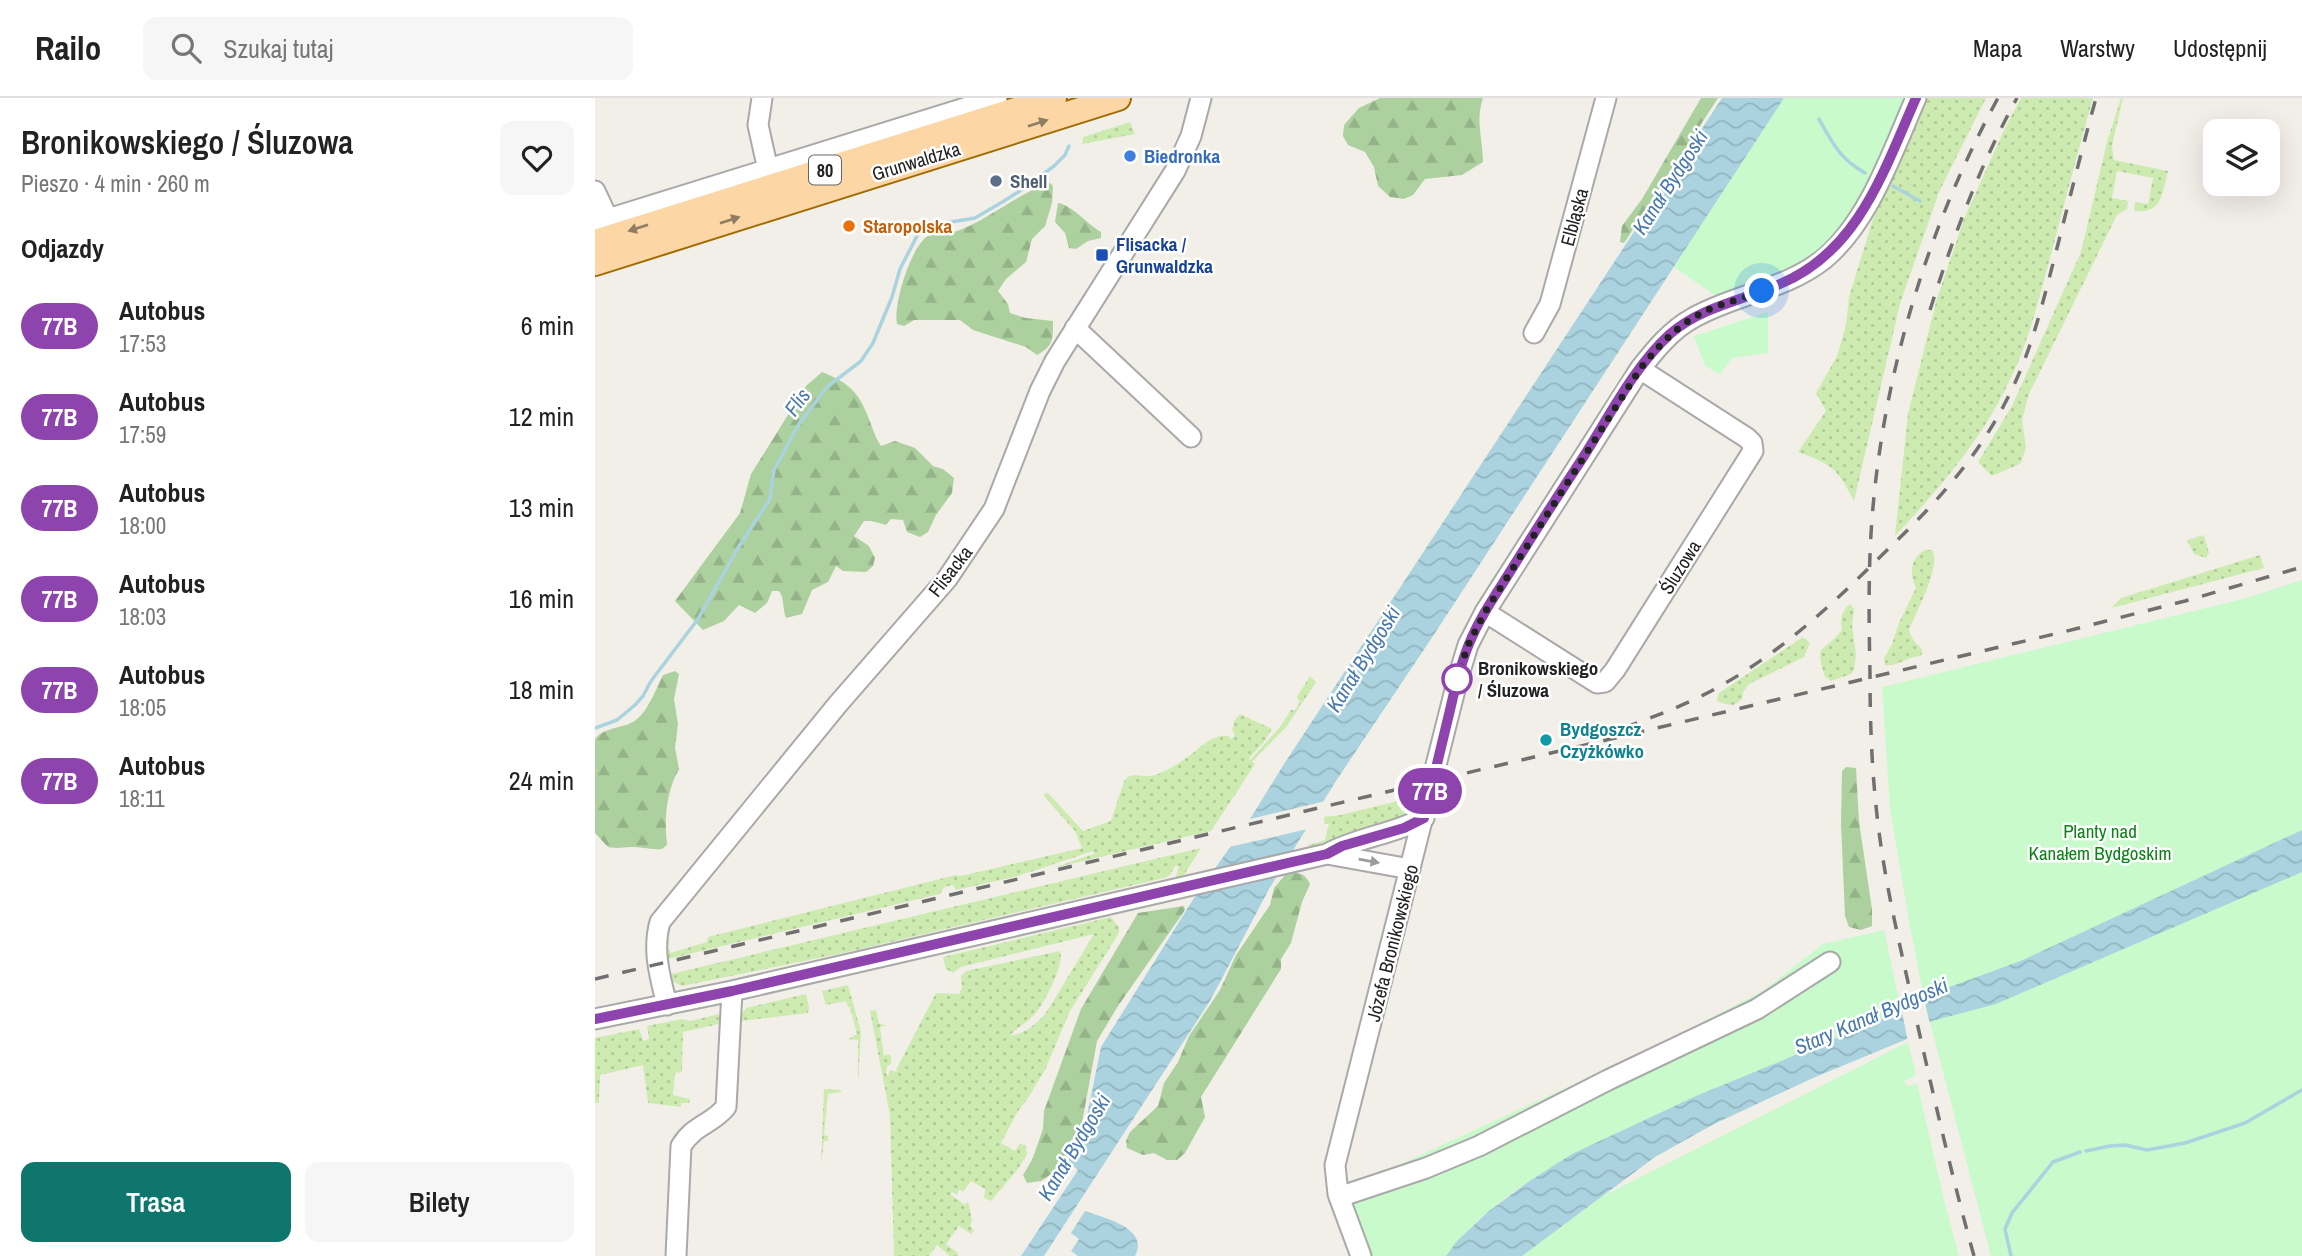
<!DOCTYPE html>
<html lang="pl">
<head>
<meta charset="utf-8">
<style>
	:root { --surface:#fff; --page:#f6f6f6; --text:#222; --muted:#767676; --line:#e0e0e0; --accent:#0f766e }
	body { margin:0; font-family:"Archivo Narrow",sans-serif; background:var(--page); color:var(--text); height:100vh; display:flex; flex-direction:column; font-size:26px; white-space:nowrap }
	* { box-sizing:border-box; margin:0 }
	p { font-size:23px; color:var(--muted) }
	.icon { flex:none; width:38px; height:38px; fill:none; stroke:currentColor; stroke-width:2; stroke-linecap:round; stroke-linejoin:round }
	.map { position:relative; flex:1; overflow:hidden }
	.drawer { display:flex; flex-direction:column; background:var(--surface); width:595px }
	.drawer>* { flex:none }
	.badge { padding:0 14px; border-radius:23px; font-size:24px; line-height:46px }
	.tools { position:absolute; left:1608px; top:21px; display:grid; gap:14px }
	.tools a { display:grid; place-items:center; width:77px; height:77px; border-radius:14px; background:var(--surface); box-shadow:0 7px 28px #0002; font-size:35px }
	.you { position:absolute; width:35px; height:35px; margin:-18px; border:5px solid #fff; border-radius:50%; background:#1a73e8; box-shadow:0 0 0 10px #1a73e833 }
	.map>.badge { position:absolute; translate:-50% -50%; box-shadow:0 0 0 4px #fff }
	h2 { padding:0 21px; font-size:26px; line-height:63px }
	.round { display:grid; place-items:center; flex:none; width:74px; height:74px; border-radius:14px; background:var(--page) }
	.headline { display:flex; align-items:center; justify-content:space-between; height:119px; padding:0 21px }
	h1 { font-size:33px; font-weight:600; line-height:52px }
	.button { display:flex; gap:14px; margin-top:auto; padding:14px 21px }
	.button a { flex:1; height:80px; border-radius:14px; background:var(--accent); color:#fff; font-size:28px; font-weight:600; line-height:80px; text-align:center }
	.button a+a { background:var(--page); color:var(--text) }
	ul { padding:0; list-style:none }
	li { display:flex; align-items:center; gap:21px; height:91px; padding:0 21px }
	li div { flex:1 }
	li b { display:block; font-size:26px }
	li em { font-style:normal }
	li .badge { min-width:77px; font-weight:700; text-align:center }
	header { display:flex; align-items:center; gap:42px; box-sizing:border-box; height:98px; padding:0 35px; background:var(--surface); border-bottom:2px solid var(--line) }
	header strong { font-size:33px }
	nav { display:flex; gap:38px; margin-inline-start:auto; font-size:24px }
	.search { width:490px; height:63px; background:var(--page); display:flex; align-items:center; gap:18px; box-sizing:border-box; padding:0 24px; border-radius:14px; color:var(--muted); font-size:26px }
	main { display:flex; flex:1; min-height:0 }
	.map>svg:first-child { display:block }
	.grass { fill:url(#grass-dots) }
	.forest { fill:url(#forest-firs) }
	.park { fill:#c8facc }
	.water { fill:url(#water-waves) }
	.pier { fill:#f2efe9 }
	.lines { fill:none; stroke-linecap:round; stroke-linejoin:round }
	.stream { stroke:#aad3df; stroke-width:3.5 }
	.minor-casing { stroke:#a9a9a9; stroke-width:23 }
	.major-casing { stroke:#a06b00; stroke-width:28 }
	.minor { stroke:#fff; stroke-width:19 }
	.major { stroke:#fcd6a4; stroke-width:24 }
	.rail { stroke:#707070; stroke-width:3.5; stroke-dasharray:14 14; stroke-linecap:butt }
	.oneway { fill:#8f7c63 }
	.oneway2 { fill:#9c9c9c }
	.line-casing { stroke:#fff; stroke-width:16 }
	.line { stroke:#8e44ad; stroke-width:10 }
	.walk { stroke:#222; stroke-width:7; stroke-dasharray:0 12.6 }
	.shop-dot { fill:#3f7fe0; stroke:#fff; stroke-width:2.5 }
	.service-dot { fill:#5c6f8a; stroke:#fff; stroke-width:2.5 }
	.food-dot { fill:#e8710a; stroke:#fff; stroke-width:2.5 }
	.transit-dot { fill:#1a4fb4; stroke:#fff; stroke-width:2.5 }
	.stop-dot { fill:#fff; stroke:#8e44ad; stroke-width:3.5 }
	.culture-dot { fill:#0f9aa8; stroke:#fff; stroke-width:2.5 }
	.labels { text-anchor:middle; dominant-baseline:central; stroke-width:5; stroke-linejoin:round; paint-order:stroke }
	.shield { fill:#fff; stroke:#646464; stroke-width:2 }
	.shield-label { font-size:18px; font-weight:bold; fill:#222 }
	.shop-label { font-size:19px; font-weight:bold; fill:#366cbe; stroke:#fff; text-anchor:start }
	.street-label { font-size:19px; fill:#222; stroke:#fff }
	.service-label { font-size:19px; font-weight:bold; fill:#4e5e75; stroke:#fff; text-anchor:start }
	.food-label { font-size:19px; font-weight:bold; fill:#c56008; stroke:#fff; text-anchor:start }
	.transit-label { font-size:19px; font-weight:bold; fill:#164399; stroke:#fff; text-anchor:start }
	.stop-label { font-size:19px; font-weight:bold; fill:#222; stroke:#fff; text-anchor:start }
	.culture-label { font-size:19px; font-weight:bold; fill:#0d838f; stroke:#fff; text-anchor:start }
	.park-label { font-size:19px; fill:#0c8416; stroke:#fff }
	.water-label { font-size:21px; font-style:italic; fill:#4a7aab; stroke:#fff }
</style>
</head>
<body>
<header>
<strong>Railo</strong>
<div class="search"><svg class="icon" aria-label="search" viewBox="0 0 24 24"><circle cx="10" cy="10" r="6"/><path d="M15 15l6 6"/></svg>Szukaj tutaj</div>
<nav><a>Mapa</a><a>Warstwy</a><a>Udostępnij</a></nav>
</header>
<main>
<section class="drawer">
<div class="headline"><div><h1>Bronikowskiego / Śluzowa</h1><p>Pieszo · 4 min · 260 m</p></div><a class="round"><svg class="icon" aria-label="heart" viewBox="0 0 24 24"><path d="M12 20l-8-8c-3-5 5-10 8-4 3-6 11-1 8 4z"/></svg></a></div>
<h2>Odjazdy</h2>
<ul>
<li><span class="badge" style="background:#8e44ad;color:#fff">77B</span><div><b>Autobus</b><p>17:53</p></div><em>6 min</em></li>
<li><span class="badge" style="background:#8e44ad;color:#fff">77B</span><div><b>Autobus</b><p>17:59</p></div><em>12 min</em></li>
<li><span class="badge" style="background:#8e44ad;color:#fff">77B</span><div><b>Autobus</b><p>18:00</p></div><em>13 min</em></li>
<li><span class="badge" style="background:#8e44ad;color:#fff">77B</span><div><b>Autobus</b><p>18:03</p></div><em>16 min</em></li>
<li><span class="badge" style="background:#8e44ad;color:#fff">77B</span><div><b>Autobus</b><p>18:05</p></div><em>18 min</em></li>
<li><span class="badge" style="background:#8e44ad;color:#fff">77B</span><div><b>Autobus</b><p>18:11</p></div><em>24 min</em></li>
</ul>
<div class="button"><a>Trasa</a><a>Bilety</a></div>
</section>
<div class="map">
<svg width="1707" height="1158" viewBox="0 0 1707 1158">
	<defs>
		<pattern id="grass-dots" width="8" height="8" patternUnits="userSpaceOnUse" patternTransform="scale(1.75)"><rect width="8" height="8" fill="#cdebb0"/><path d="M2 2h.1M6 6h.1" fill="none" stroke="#b0c997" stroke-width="1.8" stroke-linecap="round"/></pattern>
		<pattern id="forest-firs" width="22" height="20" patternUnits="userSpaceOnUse" patternTransform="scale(1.75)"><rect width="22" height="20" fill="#add19e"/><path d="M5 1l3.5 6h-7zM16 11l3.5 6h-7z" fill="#95b388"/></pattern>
		<pattern id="water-waves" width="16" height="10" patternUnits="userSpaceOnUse" patternTransform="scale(1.75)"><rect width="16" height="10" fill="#aad3df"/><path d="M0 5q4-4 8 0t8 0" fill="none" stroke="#92b5bf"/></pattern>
	</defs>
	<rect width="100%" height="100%" fill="#f2efe9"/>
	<path class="grass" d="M 1332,0 L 1391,0 L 1344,94 L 1305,206 L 1259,403 C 1242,370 1238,367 1203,354 L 1231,313 L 1221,295 L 1242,258 L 1251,227 L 1254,199 L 1278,121 Z
		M 1426,0 L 1498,0 C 1484,49 1471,99 1458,149 C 1445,196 1434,246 1411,290 C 1383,346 1343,392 1300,438 L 1313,316 L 1341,204 L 1369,121 L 1411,28 Z
		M 1526,0 L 1528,0 L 1517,48 L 1519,62 L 1573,73 C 1567,95 1568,116 1539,113 L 1540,104 L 1553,106 L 1558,80 L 1522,73 L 1517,100 L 1533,103 L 1532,111 L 1522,117 L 1434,296 L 1427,322 L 1431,349 L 1427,362 L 1425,366 L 1397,378 L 1383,364 L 1417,308 L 1486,154 L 1512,44 Z
		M 535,24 L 540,36 L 487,46 L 488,39 Z
		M 1609,437 L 1614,455 L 1611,460 L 1599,456 L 1592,442 Z
		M 1330,452 L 1337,452 C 1347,468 1321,514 1314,532 C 1318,546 1323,544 1328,554 L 1325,558 C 1312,559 1302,569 1290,567 L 1289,560 L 1297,546 L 1304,525 L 1321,490 C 1314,477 1315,459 1330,452 Z
		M 1665,457 L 1669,470 L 1516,510 L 1526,500 Z
		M 1255,506 L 1259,511 L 1257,528 L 1261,556 L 1259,572 L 1256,576 L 1236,583 L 1230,579 C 1219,544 1228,556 1247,532 C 1245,522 1246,513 1255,506 Z
		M 1208,539 L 1215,545 L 1209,559 L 1154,586 L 1148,594 L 1147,601 L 1139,607 L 1130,606 L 1122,603 L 1124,595 Z
		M 715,578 L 721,584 L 692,628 L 657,664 L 660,666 L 616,733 L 458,770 L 498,756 L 499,755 L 498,753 L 423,778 L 361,792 L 358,787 L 349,789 L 345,796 L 73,861 L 72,854 L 74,850 L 75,855 L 112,844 L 113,839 L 361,777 L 366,778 L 487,750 L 480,733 L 449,698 L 449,696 L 453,695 L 488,733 L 516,723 L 529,683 C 537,672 548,681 560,677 C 570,674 581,667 590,661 C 604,652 615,636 633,638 L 636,641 L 640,638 L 637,631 L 639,627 L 639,623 L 645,616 L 677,631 L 668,645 L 654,660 L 655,662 L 685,629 L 696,612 L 700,612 L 705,604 L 702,599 Z
		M 827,697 C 818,716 804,723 783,725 L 778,730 L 712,750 L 714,747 L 730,742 L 734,726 L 729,726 L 729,719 L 746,717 Z
		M 606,750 L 587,780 L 580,781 L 584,768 L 580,768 L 575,777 L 569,780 L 248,855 L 87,888 L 77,883 L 76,876 Z
		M 516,819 L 524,829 L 524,835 L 475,913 L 450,972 L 433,1000 L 423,1013 L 406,1045 L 420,1053 L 425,1045 L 431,1048 L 432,1056 L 423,1071 L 396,1103 L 389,1100 L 390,1091 L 376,1083 L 368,1094 L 364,1091 L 362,1097 L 357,1094 L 356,1097 L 370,1107 L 372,1104 L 374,1107 L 377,1123 L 375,1128 L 379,1132 L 376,1136 L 364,1128 L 351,1146 L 363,1155 L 363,1158 L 355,1158 L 342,1147 L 334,1158 L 299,1158 L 295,1017 L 275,913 L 281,912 L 284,926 L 292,927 L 285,929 L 289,958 L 293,956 L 296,958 L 296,966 L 292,968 L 291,975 L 293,979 L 295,972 L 303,974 L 301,972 L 341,895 L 364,896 L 367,890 L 366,878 L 371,873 L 465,853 C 470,866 450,904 441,915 C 433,924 424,928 415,937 C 428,938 442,925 451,915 L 499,836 L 366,869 L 358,875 L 351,871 L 348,859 Z
		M 253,887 L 266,934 L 263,986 L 263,942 L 253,941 L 262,936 L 255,909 L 253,909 L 251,903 L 231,907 L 227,893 Z
		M 211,896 L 214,909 L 213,915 L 146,923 L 143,999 L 143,921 L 151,910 Z
		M 129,915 L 128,925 L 88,934 L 87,974 L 80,975 L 78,997 L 95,1001 L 94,1005 L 86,1005 L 86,1009 L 53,1005 L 48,967 L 5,977 L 4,1005 L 0,1005 L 0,940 L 44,931 L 48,943 L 54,941 L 52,928 L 87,921 L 95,923 Z
		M 229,991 L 246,992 L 246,994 L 233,996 L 229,1037 L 233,1038 L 233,1043 L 229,1043 L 226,1066 Z"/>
	<path class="forest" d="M 785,0 L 888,0 C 880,23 888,41 888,64 L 867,77 L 830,81 L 818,97 L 809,101 L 795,99 L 783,88 L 779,69 L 770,54 L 753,47 L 748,38 L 749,27 L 764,10 Z
		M 1106,0 L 1123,0 L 1033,139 L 1029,145 L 1025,144 L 1027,128 L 1047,101 Z
		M 455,85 L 458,88 L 457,105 L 450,128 L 437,141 L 431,164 L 411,181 L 403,193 L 413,206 L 415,215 L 431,220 L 458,223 C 458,241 459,248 442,257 L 431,249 L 378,232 L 365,222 L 319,222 L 309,228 L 302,226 C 298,206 316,148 333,138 C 342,132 355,136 365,132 C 396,120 423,95 455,85 Z
		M 463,105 C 477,107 492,126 506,134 L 506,140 L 493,143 L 481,151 L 474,150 L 470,135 L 460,124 Z
		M 227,274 C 254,285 264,294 274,321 C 278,331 280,339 286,348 L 300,343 L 320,350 L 338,368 L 348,371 L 359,380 L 357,395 L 341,417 L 333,434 L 325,439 L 312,434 L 308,422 L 296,421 L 291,427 L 277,423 L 269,423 L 259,438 L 274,448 L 280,460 L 278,468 L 271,474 L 248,473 L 241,468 L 233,484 L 217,492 L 207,516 L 191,520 C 187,511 190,501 184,493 L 177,493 L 172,505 L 160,515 L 144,507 L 129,523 L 108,532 L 80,503 L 145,415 L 156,376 L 211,288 Z
		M 80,573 L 84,576 L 79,601 L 83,626 L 80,650 L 84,671 C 71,694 69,721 72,747 L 67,751 C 56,752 47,749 37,749 C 28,749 22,751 13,749 L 0,735 L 0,641 C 10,628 29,631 41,622 C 52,614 62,590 68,577 Z
		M 1251,669 L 1261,670 L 1264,724 L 1277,811 L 1277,828 L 1266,832 L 1254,829 L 1250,818 L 1246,726 L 1247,673 Z
		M 698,775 C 708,775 711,778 715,786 L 707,804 L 696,845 L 686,861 L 686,871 L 606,999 L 610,1019 L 590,1055 L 582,1062 L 572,1062 L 559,1055 L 548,1057 L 532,1050 L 531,1043 L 535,1034 L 563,1008 L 569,985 L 583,964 L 594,938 L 625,892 L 641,857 L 675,807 L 679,790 L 690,777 Z
		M 589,808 L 590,812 L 523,908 L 502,943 L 484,1041 L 462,1072 L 446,1083 L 432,1085 L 428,1077 L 437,1062 L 448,1031 L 449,1013 L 486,911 L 543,815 Z"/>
	<path class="park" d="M 1189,0 L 1310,0 C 1288,51 1261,135 1211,163 C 1184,179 1152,190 1121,198 L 1079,169 Z
		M 1173,214 L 1173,255 L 1137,260 L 1125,276 L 1110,268 L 1099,238 Z
		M 1707,482 L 1707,1158 L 1396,1158 L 1329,901 L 1315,828 L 1295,711 L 1287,589 L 1652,500 Z
		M 1289,832 L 1306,912 C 1218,954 1125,986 1037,1028 C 969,1060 897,1097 851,1158 L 766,1158 L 745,1106 L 765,1085 L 1053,952 L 1168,893 L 1228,846 Z
		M 1313,944 L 1321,977 L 1308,984 L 1314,988 L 1322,985 L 1350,1106 L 1364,1158 L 927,1158 L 1008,1098 Z"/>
	<path class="water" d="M 1127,0 L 1189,0 L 840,535 L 741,683 L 674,791 L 615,903 L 449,1158 L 426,1158 L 483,1072 L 473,1064 L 477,1052 L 486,1047 L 506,949 L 599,800 L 655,721 L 689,666 Z
		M 1707,732 L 1707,774 L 1401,906 L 1337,923 L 1312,941 L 1218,980 L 1119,1026 L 1060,1059 L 927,1158 L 851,1158 L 862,1143 L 894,1113 L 933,1084 L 977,1056 L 1101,998 L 1283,923 L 1352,890 L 1428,862 Z
		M 490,1113 C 509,1120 555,1130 540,1158 L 483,1158 L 476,1153 L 484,1141 L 476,1135 Z"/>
	<path class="pier" d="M 735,702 L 717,730 L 630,750 L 651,722 Z
		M 1328,897 L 1335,926 L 1313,944 L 1306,909 Z"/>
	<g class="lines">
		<path class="stream" d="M 1224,21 C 1238,46 1245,61 1270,75
			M 1298,88 L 1325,103
			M 0,630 L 22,622 L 40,607 L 48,598 L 56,583 L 103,521 L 143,450 L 175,401 L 179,372 L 204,326 L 232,289 L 266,263 L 278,245 L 297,199 L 305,171 L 323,136 L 338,127 L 380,120 L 409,103 L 431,89 L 459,68 L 470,57 L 474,48
			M 1491,1053 L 1515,1048 L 1530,1047 L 1552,1052 L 1590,1045 L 1650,1025 L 1707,992
			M 1416,1158 L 1410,1131 L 1417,1115 L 1458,1064 L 1485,1054"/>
		<g class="minor-casing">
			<path id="minor" d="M 167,0 L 163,27 L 173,72
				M 0,93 L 13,121
				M 0,125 L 402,0
				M 480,230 L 596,339
				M 939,235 L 955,206 L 1011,0
				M 890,514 L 1002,585 L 1010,584 L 1020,572 L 1158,353 L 1157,345 L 1152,340 L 1045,271
				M 732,756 L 815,771
				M 72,907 C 65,879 57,852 65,824 L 243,606 L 352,481 L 399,411 L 445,293 L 460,263 L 580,73 L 596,38 L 606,0
				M 0,921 L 137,893 L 732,756 C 763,739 796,737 829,720
				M 744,1099 L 831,1070 L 884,1048 L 1013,982 L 1162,911 L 1235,864
				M 81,1158 L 86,1048 C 100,1026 116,1027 131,1009 L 137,893
				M 766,1158 L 743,1096 L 740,1067 L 863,580 L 873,547 L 890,514 L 1045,271 C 1060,252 1076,232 1098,220 C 1140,196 1190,192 1229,161 C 1274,124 1298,52 1321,0"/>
		</g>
		<g class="major-casing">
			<path id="major" d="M 0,144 L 459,0
				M 0,165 L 523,0"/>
		</g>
		<use href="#minor" class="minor"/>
		<use href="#major" class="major"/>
		<path class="rail" d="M 1335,212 C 1358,139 1385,67 1422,0
			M 1029,630 C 1063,617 1096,605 1127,587 C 1187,553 1238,506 1287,457 C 1348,399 1396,346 1428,266 C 1442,230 1451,192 1461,154 C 1474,103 1487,51 1501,0
			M 0,881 L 1468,534 L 1590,503 L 1707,469
			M 1379,1158 C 1357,1079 1339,1000 1321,920 C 1307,856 1291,792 1283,726 C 1277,677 1275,627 1275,577 C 1274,525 1273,473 1277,421 C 1288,276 1333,128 1403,0"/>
	</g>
	<defs><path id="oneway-solid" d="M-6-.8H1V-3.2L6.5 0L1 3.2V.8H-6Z" transform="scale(1.75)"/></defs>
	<g class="oneway">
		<use href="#oneway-solid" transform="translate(443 25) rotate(-18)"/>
		<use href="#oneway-solid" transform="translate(135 122) rotate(-18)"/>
		<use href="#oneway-solid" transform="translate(43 130) rotate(162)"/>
	</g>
	<use class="oneway2" href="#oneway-solid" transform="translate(774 763) rotate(10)"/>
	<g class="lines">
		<g class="line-casing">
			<path id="line" d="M 0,921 L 137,893 L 732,756 L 747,748 L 809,730 L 829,720 C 838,684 846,648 855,612 C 860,590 865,567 874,546 C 884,521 899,499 913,477 C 937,438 962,399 987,361 C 1014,319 1038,270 1075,236 C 1106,209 1148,202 1185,186 C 1264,153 1289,72 1321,0"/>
		</g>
		<use href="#line" class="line"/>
		<path class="walk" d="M 862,581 L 873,547 L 890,514 L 1045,271 C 1065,246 1085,224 1115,211 C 1132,204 1150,200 1167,193"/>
	</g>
	<circle class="shop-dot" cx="535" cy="58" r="7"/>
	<circle class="service-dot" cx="401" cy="83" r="7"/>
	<circle class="food-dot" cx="254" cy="128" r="7"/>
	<rect class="transit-dot" x="500" y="150" width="14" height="14" rx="3.5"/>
	<circle class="stop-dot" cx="862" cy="581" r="14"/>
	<circle class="culture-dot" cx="951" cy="642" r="7"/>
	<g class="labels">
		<rect class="shield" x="214" y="57.5" width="32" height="29" rx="5"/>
		<g class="shield-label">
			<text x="230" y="72">80</text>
		</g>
		<g class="shop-label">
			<text x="549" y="58">Biedronka</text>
		</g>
		<g class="street-label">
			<text transform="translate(321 63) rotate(-17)">Grunwaldzka</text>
			<text transform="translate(979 119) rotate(-75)">Elbląska</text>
			<text transform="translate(1085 469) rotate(-58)">Śluzowa</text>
			<text transform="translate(355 473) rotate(-52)">Flisacka</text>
			<text transform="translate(797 845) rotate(-76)">Józefa Bronikowskiego</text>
		</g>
		<g class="service-label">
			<text x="415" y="83">Shell</text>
		</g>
		<g class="food-label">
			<text x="268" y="128">Staropolska</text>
		</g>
		<g class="transit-label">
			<text x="521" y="146">Flisacka /<tspan x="521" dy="22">Grunwaldzka</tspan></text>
		</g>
		<g class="stop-label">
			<text x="883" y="570">Bronikowskiego<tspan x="883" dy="22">/ Śluzowa</tspan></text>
		</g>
		<g class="culture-label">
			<text x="965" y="631">Bydgoszcz<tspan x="965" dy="22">Czyżkówko</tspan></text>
		</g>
		<g class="park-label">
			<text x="1505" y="733">Planty nad<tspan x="1505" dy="22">Kanałem Bydgoskim</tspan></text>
		</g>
		<g class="water-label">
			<text transform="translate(1075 84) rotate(-57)">Kanał Bydgoski</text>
			<text transform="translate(202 304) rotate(-54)">Flis</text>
			<text transform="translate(768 561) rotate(-58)">Kanał Bydgoski</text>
			<text transform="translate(1276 918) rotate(-23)">Stary Kanał Bydgoski</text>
			<text transform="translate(479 1049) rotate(-59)">Kanał Bydgoski</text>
		</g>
	</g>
</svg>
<div class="tools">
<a><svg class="icon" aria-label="layers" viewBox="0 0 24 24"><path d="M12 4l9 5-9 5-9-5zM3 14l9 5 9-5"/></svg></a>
</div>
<div class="you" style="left:1167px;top:193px"></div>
<b class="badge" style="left:835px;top:693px;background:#8e44ad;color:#fff">77B</b>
</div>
</main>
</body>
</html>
